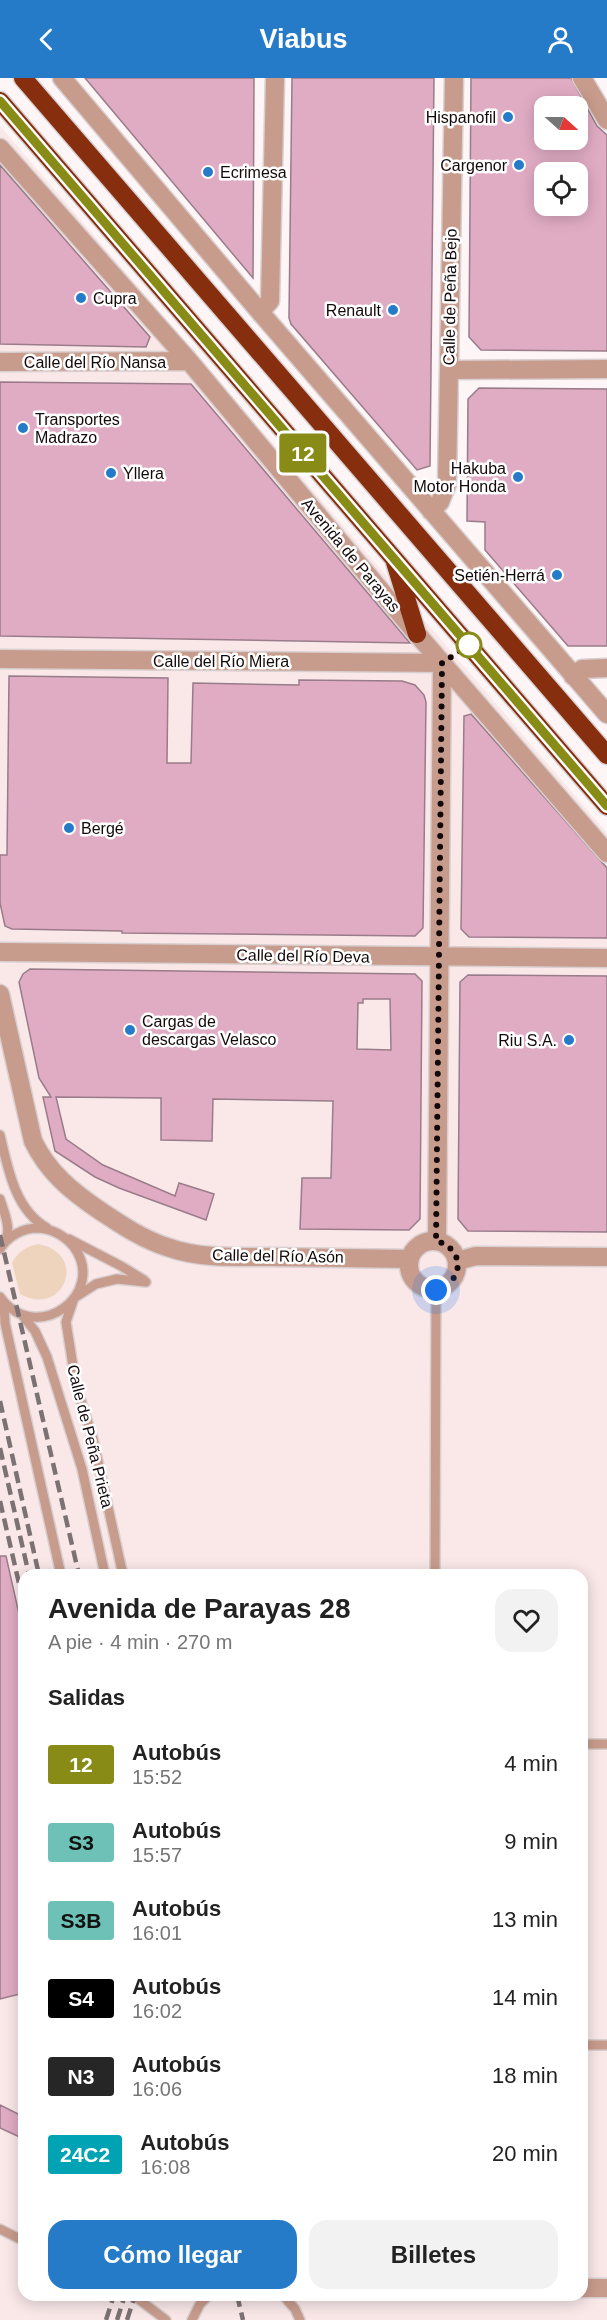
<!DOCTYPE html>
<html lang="es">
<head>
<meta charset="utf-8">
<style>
	:root { --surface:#fff; --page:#f2f2f2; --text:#222; --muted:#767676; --accent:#267bc9 }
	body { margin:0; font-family:Helvetica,sans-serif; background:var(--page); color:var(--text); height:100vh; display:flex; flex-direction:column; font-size:22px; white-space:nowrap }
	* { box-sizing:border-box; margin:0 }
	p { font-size:20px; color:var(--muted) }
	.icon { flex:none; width:33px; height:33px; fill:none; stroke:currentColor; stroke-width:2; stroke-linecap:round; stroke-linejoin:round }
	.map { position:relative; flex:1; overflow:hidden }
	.sheet { position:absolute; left:18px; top:1491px; width:570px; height:732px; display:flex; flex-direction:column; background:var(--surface); border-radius:18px; box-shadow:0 3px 15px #0003 }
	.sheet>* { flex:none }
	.badge { padding:0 12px; border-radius:4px; font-size:21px; line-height:39px }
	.needle { width:39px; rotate:111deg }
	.controls { position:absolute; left:534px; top:18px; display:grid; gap:12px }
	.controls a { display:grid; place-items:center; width:54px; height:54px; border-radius:12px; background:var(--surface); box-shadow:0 3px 15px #0003; font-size:30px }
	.you { position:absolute; width:30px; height:30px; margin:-15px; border:4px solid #fff; border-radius:50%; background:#1a73e8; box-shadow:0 0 0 9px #1a73e833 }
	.map>.badge { position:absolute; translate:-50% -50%; box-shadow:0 0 0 3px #fff }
	h2 { padding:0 30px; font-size:22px; line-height:54px }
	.round { display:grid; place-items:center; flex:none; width:63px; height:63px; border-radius:18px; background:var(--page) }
	.head { display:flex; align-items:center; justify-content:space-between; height:102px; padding:0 30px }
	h1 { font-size:28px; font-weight:700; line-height:45px }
	.action { display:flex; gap:12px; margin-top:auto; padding:12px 30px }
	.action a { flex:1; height:69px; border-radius:18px; background:var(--accent); color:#fff; font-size:24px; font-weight:700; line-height:69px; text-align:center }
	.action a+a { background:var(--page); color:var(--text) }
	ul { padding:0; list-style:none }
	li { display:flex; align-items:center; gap:18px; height:78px; padding:0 30px }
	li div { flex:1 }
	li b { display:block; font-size:22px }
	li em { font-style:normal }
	li .badge { min-width:66px; font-weight:700; text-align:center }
	header { display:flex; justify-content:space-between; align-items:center; height:78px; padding:0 30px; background:var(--accent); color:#fff; font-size:27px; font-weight:700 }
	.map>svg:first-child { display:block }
	.built { fill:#fae8e9; fill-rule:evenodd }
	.green { fill:#efd4bd }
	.building { fill:#e0acc4; stroke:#997c89; stroke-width:1.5; fill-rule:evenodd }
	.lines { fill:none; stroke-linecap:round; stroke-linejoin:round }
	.service-casing { stroke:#d8cfd0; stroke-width:12 }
	.minor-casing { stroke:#d8cfd0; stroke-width:21 }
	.motorway-casing { stroke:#d8cfd0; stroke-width:21 }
	.service { stroke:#c89c8d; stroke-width:9 }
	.minor { stroke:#c89c8d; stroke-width:18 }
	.motorway { stroke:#862e0d; stroke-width:18 }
	.rail { stroke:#7c7273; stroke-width:4.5; stroke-dasharray:12 6; stroke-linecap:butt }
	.line-casing { stroke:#fff; stroke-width:14 }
	.line { stroke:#888c16; stroke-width:9 }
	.walk { stroke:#14090a; stroke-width:6; stroke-dasharray:0 10.8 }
	.poi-dot { fill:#267bc9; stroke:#fff; stroke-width:2 }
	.stop-dot { fill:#fff; stroke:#888c16; stroke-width:3 }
	.labels { text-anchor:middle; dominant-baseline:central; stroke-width:5; stroke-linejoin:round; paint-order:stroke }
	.poi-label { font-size:16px; fill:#14090a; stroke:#fff; text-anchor:end }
	.street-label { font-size:16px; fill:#14090a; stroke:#fff }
</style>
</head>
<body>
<header><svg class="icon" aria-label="back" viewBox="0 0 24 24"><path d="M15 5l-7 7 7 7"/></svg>Viabus<svg class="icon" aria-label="person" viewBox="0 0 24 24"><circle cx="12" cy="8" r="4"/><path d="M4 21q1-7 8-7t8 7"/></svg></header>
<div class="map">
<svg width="607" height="2242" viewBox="0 0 607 2242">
	<rect width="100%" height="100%" fill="#fdf5f6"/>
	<path class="built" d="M 0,48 L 607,755 L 607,2242 L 0,2242 ZM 24,1497 L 582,1497 L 582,2217 L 24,2217 Z"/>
	<path class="green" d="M 38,1166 C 89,1175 64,1241 20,1216 L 12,1185 C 19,1173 25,1169 38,1166 Z"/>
	<path class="building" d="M 85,0 L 254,0 L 253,200 Z
		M 292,0 L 434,0 L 430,388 L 417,392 L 291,246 L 289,240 Z
		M 471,0 L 571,0 L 597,48 L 607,57 L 607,273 L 481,272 L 469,259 ZM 544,28 L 578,28 L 578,62 L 544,62 ZM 544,94 L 578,94 L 578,128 L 544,128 Z
		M 0,87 L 150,259 L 146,269 L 0,266 Z
		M 0,304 L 191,306 L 410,565 L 0,558 Z
		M 479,310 L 607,311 L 607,568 L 568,568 L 485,472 L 485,444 L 467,443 L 468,321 Z
		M 9,598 L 168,600 L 167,685 L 191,685 L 193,605 L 299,607 L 299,602 L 402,603 L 415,607 L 424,617 L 426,624 L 423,850 L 415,858 L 122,855 L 122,853 L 12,851 L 5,848 L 0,825 L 0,777 L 7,777 Z
		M 471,636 L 607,790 L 607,860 L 469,859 L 461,851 L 464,638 Z
		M 30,891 L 415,896 L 422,903 L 420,1141 L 409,1152 L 300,1151 L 302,1100 L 331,1100 L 333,1023 L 213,1021 L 212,1063 L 161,1062 L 161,1020 L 56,1019 L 66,1061 L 103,1087 L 175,1118 L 179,1105 L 214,1116 L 206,1142 L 119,1110 L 95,1099 L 55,1073 L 43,1019 L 51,1019 L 39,1000 L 19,904 L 23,896 ZM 363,921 L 390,921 L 391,972 L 357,971 L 358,925 L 363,925 Z
		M 468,897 L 607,898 L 607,1154 L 468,1153 L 458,1141 L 460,904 Z
		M 0,1478 L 6,1478 L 24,1558 L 24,1915 L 0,1921 Z
		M 0,2027 L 24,2039 L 24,2061 L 0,2050 Z"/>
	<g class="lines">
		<g class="service-casing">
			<path id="service" d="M 0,1057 C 8,1091 15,1132 47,1150
				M 0,1121 C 4,1134 12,1151 5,1164
				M 69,1161 L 121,1188 L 144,1202
				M 0,1171 C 8,1158 23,1150 38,1150 C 53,1151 65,1158 74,1169 C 108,1216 36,1269 0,1219
				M 4,1224 L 5,1245 L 61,1497
				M 22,1237 L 35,1253 L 47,1279 L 82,1391 L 105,1497
				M 123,1497 L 93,1361 L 76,1307 L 66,1244 L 74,1220 L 96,1206 L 117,1201 L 146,1204
				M 435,1497 L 436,1212
				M 582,1666 L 607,1666
				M 582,1967 L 607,1967
				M 0,2151 L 24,2163
				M 133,2217 L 166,2242
				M 283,2217 L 295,2231 L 300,2242
				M 192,2242 L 200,2226 L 209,2217"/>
		</g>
		<g class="minor-casing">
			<path id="minor" d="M 62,0 L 260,234 L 607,636
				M 582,0 L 607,42
				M 0,70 L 189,283 L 417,556 L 607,775
				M 260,234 L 270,223 L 275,0
				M 0,284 L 189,283
				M 449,292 L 607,291
				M 431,433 L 440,424 L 447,406 L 454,0
				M 0,581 L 442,585 L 437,1163
				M 573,598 L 582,591 L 607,590
				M 0,874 L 607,880
				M 0,916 L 33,1063 C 48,1094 71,1113 99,1132 C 120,1146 142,1161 167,1169 C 200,1181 237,1179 272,1179 C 318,1180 364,1180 410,1181
				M409 1187a24 24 0 1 1 48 0a24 24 0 1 1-48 0Z
				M 457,1183 L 476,1178 L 607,1179
				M 582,2210 L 607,2210"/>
		</g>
		<g class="motorway-casing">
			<path id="motorway" d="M 23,0 L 607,677
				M 0,23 L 607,728
				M 395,484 L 417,556"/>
		</g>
		<use href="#service" class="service"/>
		<use href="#minor" class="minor"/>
		<use href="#motorway" class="motorway"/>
		<path class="rail" d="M 0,1157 L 79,1497
			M 0,1323 L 39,1497
			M 0,1370 L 29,1497
			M 0,1423 L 24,1527
			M 237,2217 L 243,2242
			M 106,2242 L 114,2217
			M 117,2242 L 125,2217
			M 127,2242 L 135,2217"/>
	</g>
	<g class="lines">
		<g class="line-casing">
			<path id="line" d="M 0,23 L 607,728"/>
		</g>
		<use href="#line" class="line"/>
		<path class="walk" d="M 436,1212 C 464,1204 466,1171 436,1163 L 442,585 L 469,567"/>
	</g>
	<g class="poi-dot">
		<circle cx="508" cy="39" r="6"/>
		<circle cx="519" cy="87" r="6"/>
		<circle cx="208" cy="94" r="6"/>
		<circle cx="81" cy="220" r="6"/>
		<circle cx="393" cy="232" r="6"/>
		<circle cx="23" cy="350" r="6"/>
		<circle cx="111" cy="395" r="6"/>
		<circle cx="518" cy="399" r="6"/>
		<circle cx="557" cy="497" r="6"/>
		<circle cx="69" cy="750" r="6"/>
		<circle cx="130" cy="952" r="6"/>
		<circle cx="569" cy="962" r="6"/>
	</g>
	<circle class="stop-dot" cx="469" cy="567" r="12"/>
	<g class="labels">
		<g class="poi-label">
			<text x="496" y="39">Hispanofil</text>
			<text x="507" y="87">Cargenor</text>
			<text x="220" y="94" text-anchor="start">Ecrimesa</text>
			<text x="93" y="220" text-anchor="start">Cupra</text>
			<text x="381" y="232">Renault</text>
			<text x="35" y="341" text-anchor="start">Transportes<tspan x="35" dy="18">Madrazo</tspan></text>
			<text x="506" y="390">Hakuba<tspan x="506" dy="18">Motor Honda</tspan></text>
			<text x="123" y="395" text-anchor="start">Yllera</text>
			<text x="545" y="497">Setién-Herrá</text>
			<text x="81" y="750" text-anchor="start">Bergé</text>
			<text x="142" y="943" text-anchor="start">Cargas de<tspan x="142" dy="18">descargas Velasco</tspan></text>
			<text x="557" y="962">Riu S.A.</text>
		</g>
		<g class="street-label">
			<text transform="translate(450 219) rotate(-89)">Calle de Peña Bejo</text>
			<text x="95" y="284">Calle del Río Nansa</text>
			<text transform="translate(351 477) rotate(50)">Avenida de Parayas</text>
			<text x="221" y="583">Calle del Río Miera</text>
			<text transform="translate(303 878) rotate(1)">Calle del Río Deva</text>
			<text transform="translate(278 1178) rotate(1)">Calle del Río Asón</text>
			<text transform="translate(90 1358) rotate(76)">Calle de Peña Prieta</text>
		</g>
	</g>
</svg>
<div class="controls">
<a><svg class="needle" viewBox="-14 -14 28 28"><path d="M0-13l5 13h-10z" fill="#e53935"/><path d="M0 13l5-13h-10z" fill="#767676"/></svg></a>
<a><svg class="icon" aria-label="locate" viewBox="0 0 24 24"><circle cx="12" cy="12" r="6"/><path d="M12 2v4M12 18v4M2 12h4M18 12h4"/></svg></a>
</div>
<div class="you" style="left:436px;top:1212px"></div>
<b class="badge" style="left:303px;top:375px;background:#888c16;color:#fff">12</b>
<section class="sheet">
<div class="head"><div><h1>Avenida de Parayas 28</h1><p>A pie · 4 min · 270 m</p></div><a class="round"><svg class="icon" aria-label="heart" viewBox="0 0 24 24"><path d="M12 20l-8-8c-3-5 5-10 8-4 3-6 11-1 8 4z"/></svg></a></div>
<h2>Salidas</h2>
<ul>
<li><span class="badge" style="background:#888c16;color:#fff">12</span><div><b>Autobús</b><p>15:52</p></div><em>4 min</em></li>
<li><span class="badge" style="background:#6ec1b6;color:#111">S3</span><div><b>Autobús</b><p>15:57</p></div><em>9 min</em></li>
<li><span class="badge" style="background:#6ec1b6;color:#111">S3B</span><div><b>Autobús</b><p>16:01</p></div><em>13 min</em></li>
<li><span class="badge" style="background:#000;color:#fff">S4</span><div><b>Autobús</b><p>16:02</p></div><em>14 min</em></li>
<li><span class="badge" style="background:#262626;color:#fff">N3</span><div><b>Autobús</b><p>16:06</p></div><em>18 min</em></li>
<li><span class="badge" style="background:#00a3b4;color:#fff">24C2</span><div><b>Autobús</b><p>16:08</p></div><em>20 min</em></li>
</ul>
<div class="action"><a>Cómo llegar</a><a>Billetes</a></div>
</section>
</div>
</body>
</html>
